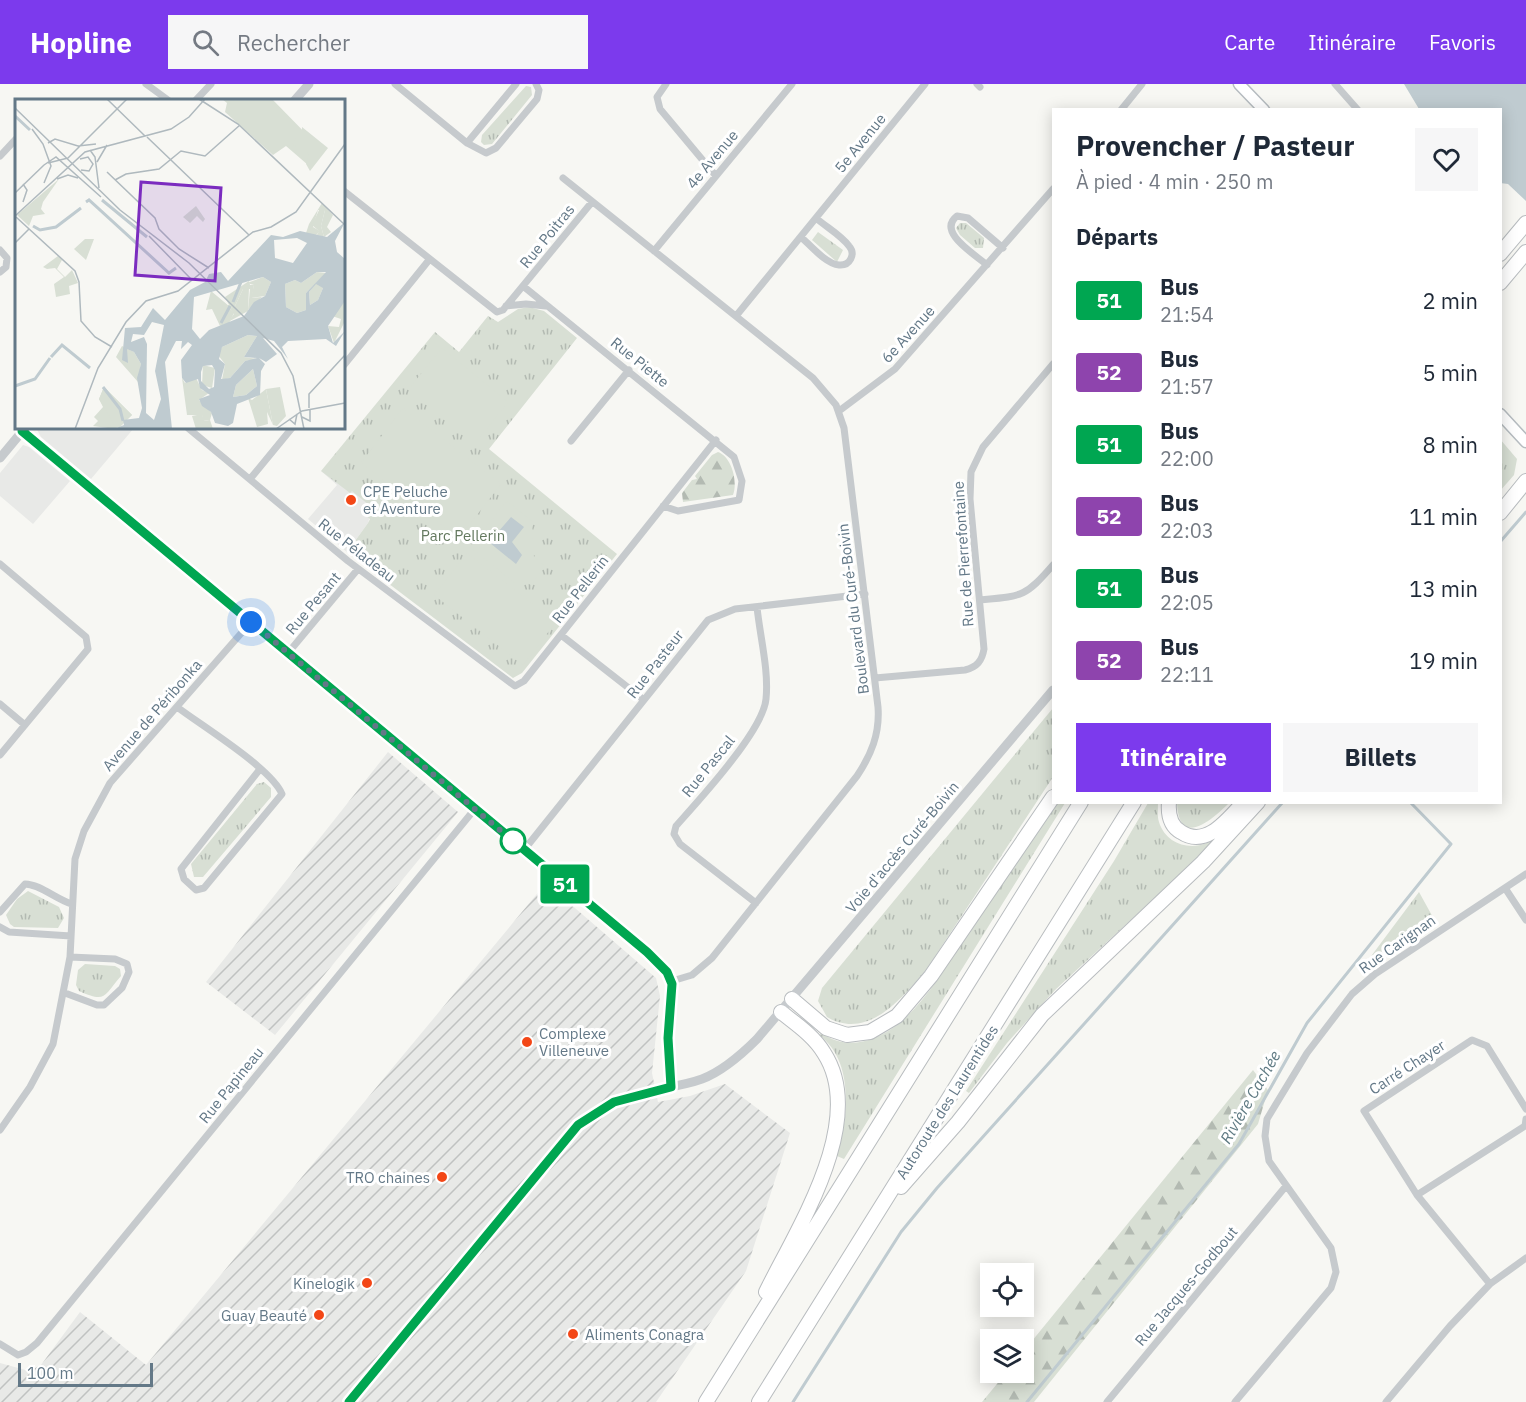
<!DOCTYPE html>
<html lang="fr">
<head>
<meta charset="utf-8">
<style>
	:root { --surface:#fff; --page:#f6f6f7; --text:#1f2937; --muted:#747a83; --accent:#7c3aed }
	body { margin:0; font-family:"IBM Plex Sans",sans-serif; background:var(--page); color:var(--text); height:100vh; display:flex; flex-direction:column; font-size:22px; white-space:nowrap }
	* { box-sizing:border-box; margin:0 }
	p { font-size:20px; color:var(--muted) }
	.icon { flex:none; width:33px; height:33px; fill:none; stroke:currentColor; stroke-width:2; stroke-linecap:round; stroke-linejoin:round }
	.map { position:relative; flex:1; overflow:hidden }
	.panel { position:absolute; left:1052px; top:24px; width:450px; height:696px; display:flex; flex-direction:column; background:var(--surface); border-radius:0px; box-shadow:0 3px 15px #0003 }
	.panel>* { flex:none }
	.badge { padding:0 12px; border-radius:4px; font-size:21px; line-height:39px }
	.fabs { position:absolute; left:980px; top:1179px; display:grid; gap:12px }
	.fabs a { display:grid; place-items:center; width:54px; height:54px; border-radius:0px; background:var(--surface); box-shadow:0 3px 15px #0003; font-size:30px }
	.scale { position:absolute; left:18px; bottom:15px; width:135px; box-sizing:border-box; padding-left:6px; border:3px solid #637887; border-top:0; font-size:16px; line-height:21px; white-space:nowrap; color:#637887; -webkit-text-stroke:4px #fff; paint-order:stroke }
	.you { position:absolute; width:30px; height:30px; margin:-15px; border:4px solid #fff; border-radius:50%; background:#1a73e8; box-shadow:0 0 0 9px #1a73e833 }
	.map>.badge { position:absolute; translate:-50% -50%; box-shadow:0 0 0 3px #fff }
	h2 { padding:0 24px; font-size:22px; line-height:54px }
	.round { display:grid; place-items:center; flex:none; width:63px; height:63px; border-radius:0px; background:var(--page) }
	.overview { display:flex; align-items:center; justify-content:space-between; height:102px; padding:0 24px }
	h1 { font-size:28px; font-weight:700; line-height:45px }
	.action { display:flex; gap:12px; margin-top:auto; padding:12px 24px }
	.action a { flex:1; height:69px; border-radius:0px; background:var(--accent); color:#fff; font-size:24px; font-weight:700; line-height:69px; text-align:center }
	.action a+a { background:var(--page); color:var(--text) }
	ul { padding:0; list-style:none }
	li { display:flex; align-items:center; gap:18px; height:72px; padding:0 24px }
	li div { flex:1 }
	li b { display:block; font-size:22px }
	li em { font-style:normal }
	li .badge { min-width:66px; font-weight:700; text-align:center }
	header { display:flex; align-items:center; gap:36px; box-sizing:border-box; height:84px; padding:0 30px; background:var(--accent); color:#fff }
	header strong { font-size:28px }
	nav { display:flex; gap:33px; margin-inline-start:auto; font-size:21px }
	.search { width:420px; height:54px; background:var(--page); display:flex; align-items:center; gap:15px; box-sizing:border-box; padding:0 21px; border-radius:0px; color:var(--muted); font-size:22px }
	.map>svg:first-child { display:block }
	.built { fill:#e8e9e7 }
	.industrial { fill:url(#industrial-furrows) }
	.grass { fill:url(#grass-tufts) }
	.forest { fill:url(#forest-firs) }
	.pitch { fill:#d8dfd4 }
	.water { fill:#bfcbd0 }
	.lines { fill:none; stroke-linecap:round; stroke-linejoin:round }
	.stream { stroke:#bfcbd0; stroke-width:3 }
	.secondary-casing { stroke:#b6bcc0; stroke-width:13 }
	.motorway-casing { stroke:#b8bcbf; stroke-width:16 }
	.minor { stroke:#c6cacd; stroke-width:7 }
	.tertiary { stroke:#c6cacd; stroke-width:9 }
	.secondary { stroke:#fff; stroke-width:10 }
	.motorway { stroke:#fff; stroke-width:14 }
	.line-casing { stroke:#fff; stroke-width:14 }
	.line { stroke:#00a651; stroke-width:9 }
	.walk { stroke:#637887; stroke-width:6; stroke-dasharray:0 10.8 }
	.poi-dot { fill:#f34717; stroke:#fff; stroke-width:2 }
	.stop-dot { fill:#fff; stroke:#00a651; stroke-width:3 }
	.labels { text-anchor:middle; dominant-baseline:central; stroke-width:6; stroke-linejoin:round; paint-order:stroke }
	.street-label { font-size:15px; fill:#637887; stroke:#fff }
	.poi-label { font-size:15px; fill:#637887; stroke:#fff; text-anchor:start }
	.park-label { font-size:15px; fill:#64795f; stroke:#fff }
	.water-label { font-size:16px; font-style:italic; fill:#5f7a83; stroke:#fff }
	.inset-river { fill:none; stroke:#bfcbd0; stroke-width:3 }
	.inset-road { fill:none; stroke:#afb9be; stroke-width:1.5 }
	.view { fill:#7b2cbf; fill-opacity:0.15; stroke:#7b2cbf; stroke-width:3 }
	.inset-edge { fill:none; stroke:#637887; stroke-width:3 }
</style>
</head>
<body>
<header>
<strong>Hopline</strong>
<div class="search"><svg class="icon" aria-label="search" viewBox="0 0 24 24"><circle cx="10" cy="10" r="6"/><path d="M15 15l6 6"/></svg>Rechercher</div>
<nav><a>Carte</a><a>Itinéraire</a><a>Favoris</a></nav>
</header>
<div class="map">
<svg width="1526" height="1318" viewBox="0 0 1526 1318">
	<defs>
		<pattern id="industrial-furrows" width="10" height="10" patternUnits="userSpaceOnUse" patternTransform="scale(1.5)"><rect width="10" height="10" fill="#e8e9e7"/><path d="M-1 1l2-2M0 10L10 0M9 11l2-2" fill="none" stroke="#c0c2c1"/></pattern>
		<pattern id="grass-tufts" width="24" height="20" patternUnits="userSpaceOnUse" patternTransform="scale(1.5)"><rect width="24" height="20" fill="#d8dfd4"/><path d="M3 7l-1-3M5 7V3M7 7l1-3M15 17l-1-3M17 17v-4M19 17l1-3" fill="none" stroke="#b3bab2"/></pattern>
		<pattern id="forest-firs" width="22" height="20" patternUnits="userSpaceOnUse" patternTransform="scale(1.5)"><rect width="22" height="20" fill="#d8dfd4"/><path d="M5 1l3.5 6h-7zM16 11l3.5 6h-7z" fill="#b3bab2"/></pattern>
	</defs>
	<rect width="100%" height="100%" fill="#f7f7f3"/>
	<path class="built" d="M 36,344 L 134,344 L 91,395 L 41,353 Z
		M 23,361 L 29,363 L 70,397 L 33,440 L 0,412 L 0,389 Z
		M 321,387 L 377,407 L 368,439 L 347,468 L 308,435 L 337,401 Z"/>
	<path class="industrial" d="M 388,668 L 458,728 L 275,951 L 206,898 Z
		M 546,799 L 656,894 L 660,912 L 652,989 L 658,1018 L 690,1012 L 725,1000 L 790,1049 L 746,1187 L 656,1318 L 0,1318 L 0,1279 L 29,1287 L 41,1281 L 80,1228 L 146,1281 Z"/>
	<path class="grass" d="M 526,2 L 531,3 L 532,11 L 492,60 L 484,61 L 481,58 L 482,51 Z
		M 960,139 L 966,139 L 984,154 L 983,164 L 975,164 L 960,151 L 956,144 Z
		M 818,148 L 843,166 L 837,178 L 812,156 Z
		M 529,223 L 544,227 L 577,254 L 489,365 L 617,470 L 522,589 L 513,594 L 347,468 L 368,439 L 370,435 L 360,427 L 364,428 L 369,421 L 352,407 L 350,409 L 321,387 L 435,248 L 459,268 L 488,232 L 498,238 L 518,225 Z
		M 1500,355 L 1517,375 L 1514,391 L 1500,407 Z
		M 1053,624 L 1053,693 L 926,886 C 902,914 868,957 827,933 L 818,917 L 822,904 Z
		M 264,698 L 271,704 L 271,713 L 203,793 L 194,793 L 191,780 L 257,700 Z
		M 1056,719 L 1065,719 L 844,1075 L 837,1072 C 848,1035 855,977 819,951 L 822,949 C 846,967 874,958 897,941 C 926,918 947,881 967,851 C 997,807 1026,763 1056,719 Z
		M 1148,719 L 1158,719 C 1158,725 1157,732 1159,738 C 1167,764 1199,769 1218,752 L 1186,785 L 1055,906 L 1007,959 L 969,1009 L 966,1007 L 1114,777 Z
		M 1177,719 L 1177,718 L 1229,719 C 1212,736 1179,765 1177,719 Z
		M 28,807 L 59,823 L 64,834 L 58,844 L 14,843 L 10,840 L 6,831 L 17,815 Z
		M 1419,808 L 1435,837 L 1363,883 Z
		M 85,880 L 115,882 L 120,885 L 121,892 C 103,913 106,919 79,907 L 76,901 L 78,886 Z"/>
	<path class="forest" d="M 718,368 C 732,373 738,398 733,411 L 683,418 L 682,409 L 692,396 L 697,395 L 695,392 L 712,371 Z
		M 1253,986 L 1268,1006 L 1258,1040 L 1034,1318 L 982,1318 L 1006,1289 L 1023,1288 L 1023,1268 Z"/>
	<path class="pitch" d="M 442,264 L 508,318 L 477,357 L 411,302 Z
		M 403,324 L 501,400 L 459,454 L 361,379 Z
		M 507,417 L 532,437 L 534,473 L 545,482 L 531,501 L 520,496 L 516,500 L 470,463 Z
		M 467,469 L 556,538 L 523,581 L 434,511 Z"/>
	<path class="water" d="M 1404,0 L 1526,0 L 1526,117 L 1508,100 L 1500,99 L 1500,26 L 1419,25 Z
		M 511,433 L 524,443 L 512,458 L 522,471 L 516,480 L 490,459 L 492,449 L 498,448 Z"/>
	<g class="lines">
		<path class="stream" d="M 1500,458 L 1526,428
			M 793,1318 L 901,1148 L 937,1104 L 1283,718
			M 1027,1318 L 1239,1060 L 1307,939 L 1451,760 L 1410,718"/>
		<g class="secondary-casing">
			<path id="secondary" d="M 1239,0 L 1264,26
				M 1500,330 L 1526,358"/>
		</g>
		<g class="motorway-casing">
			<path id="motorway" d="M 1500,170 L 1526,139
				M 1500,199 L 1526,168
				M 1500,429 L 1526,397
				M 1169,718 C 1168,730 1170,742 1181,748 C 1206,765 1228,735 1244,718
				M 792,915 L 826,944 L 847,951 L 870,948 L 897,932 L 931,892 L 1053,713
				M 901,1103 L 958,1038 L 1042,931 L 1203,778 L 1258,718
				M 766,1208 C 797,1145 868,1037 824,969 C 814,952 796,940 781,928
				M 706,1318 L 1081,718
				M 759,1318 L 1134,718"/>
		</g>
		<path class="minor" d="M 146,0 L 168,16
			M 395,0 L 467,59 L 486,69 L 496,64 L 537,15 L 539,6 L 536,0
			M 666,0 L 657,13 L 660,25 L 716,92
			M 977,0 L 980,3
			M 1335,0 L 1358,26
			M 196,16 L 211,0
			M 1121,26 L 1142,0
			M 467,59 L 516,0
			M 0,72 L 16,55
			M 563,94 L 813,294 L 836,321 L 844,344 L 878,623 C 880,650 871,671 857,692 L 712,874 L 692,891 L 672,897
			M 344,107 L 497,228 L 503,226 L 592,118
			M 801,153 C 810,161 826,180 839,181 C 850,182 856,170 849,162 C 841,151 826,143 816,134
			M 0,166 L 7,174 L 6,183 L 0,188
			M 654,167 L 792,0
			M 987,181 C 976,171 936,148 957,132 L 968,134 L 1003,164
			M 523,202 L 734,373 L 742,397 L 739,416 L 678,427 L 663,422
			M 506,222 L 526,220 L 546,222
			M 736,232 L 925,0
			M 344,281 L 429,176
			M 839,327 L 895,285 L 1053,105
			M 188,344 L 348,477 L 515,602 L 524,597 L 716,356
			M 22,347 L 663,884 L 671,894 L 673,909 L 668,954 L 671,1003
			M 571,357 L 629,286
			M 250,395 L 292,344
			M 0,480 L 86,553 L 88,565 L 0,671
			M 980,516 C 1023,512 1025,513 1053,481
			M 561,551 L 644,616
			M 288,569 L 358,485
			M 875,594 L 965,586 C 977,583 982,577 984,565 L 970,415 L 971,388 L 983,363 L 1053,280
			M 0,620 L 25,641
			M 177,623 C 202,642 271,684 282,710 L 204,804 L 196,806 L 184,795 L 181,785 L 260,685
			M 524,766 L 708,536 L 735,525 L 865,510
			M 1505,804 L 1526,836
			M 756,819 L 680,760 L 674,750 L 676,742 C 699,716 763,647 766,615 C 769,586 760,553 757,523
			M 0,828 L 25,800 C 40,800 57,816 72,820
			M 0,843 L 9,848 L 71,852
			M 65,909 L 97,921 L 104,921 L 122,904 L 129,888 L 127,880 L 115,875 L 70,873
			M 0,1046 L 30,1003 L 53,960 L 70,873 L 75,775 L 84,747 L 110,699 L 251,538
			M 1417,1111 L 1525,1042 L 1526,1035
			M 1490,1200 L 1417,1111 L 1364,1027 L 1472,956 L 1487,962 L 1526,1025
			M 0,1260 L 18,1271 L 26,1268 L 37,1259 L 474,726
			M 1107,1318 L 1286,1102
			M 1235,1318 L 1331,1204 L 1336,1188 L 1331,1164 L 1269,1077 L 1265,1052 L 1267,1035 L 1307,969 L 1352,910 L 1375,890 L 1526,790
			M 1386,1318 L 1450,1242 L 1490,1200 L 1526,1174"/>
		<path class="tertiary" d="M 295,16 L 309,0
			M 0,374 L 25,344
			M 349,1318 L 578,1041 C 595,1028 613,1017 634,1011 C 657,1004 680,1003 702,995 C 723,987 741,971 757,955 L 1053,606"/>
		<use href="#secondary" class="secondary"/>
		<use href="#motorway" class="motorway"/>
	</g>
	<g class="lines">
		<g class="line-casing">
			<path id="line" d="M 25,344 L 22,347 L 647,868 L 667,888 L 672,900 L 668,954 L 671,1003 L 614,1018 L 578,1041 L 349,1318"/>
		</g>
		<use href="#line" class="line"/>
		<path class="walk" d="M 251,538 L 513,757"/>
	</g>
	<g class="poi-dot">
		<circle cx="351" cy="416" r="6"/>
		<circle cx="527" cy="958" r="6"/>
		<circle cx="442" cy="1093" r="6"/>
		<circle cx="367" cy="1199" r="6"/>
		<circle cx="319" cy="1231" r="6"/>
		<circle cx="573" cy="1250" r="6"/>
	</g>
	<circle class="stop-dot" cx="513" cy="757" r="12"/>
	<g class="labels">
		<g class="street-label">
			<text transform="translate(860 59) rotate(-51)">5e Avenue</text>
			<text transform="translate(712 75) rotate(-50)">4e Avenue</text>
			<text transform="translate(547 152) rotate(-51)">Rue Poitras</text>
			<text transform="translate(908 250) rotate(-48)">6e Avenue</text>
			<text transform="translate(640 278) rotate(39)">Rue Piette</text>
			<text transform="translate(357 466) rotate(38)">Rue Péladeau</text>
			<text transform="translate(963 470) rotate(-94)">Rue de Pierrefontaine</text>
			<text transform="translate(580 505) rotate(-52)">Rue Pellerin</text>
			<text transform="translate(313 519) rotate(-50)">Rue Pesant</text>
			<text transform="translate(853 525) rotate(-97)">Boulevard du Curé-Boivin</text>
			<text transform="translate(655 580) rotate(-52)">Rue Pasteur</text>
			<text transform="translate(152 631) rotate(-49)">Avenue de Péribonka</text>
			<text transform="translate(708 682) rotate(-51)">Rue Pascal</text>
			<text transform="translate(902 763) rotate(-50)">Voie d'accès Curé-Boivin</text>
			<text transform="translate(1397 860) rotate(-35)">Rue Carignan</text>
			<text transform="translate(1407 983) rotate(-33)">Carré Chayer</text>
			<text transform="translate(231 1001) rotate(-51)">Rue Papineau</text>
			<text transform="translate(947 1018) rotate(-58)">Autoroute des Laurentides</text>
			<text transform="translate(1186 1202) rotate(-50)">Rue Jacques-Godbout</text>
		</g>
		<g class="poi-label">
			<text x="363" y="407">CPE Peluche<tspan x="363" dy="17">et Aventure</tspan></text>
			<text x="539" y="949">Complexe<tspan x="539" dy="17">Villeneuve</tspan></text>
			<text x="430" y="1093" text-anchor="end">TRO chaines</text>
			<text x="355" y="1199" text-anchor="end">Kinelogik</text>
			<text x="307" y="1231" text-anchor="end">Guay Beauté</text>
			<text x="585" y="1250">Aliments Conagra</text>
		</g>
		<g class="park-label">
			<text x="463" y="451">Parc Pellerin</text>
		</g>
		<g class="water-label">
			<text transform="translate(1250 1013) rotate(-60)">Rivière Cachée</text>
		</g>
	</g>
	<g transform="translate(15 15)">
		<rect width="330" height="330" fill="#f7f7f3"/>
		<path d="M 207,0 L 257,0 L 303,47 L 293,66 L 271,47 L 258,56 L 210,13 L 212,4 ZM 44,80 L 28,103 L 26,110 L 30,115 L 18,117 L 14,127 L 2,116 ZM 181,107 L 190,120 L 188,123 L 182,117 L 175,124 L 168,118 ZM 70,140 L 79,140 L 71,161 L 59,150 ZM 43,157 L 47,161 L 42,170 L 50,178 L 57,171 L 63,184 L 54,187 L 55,195 L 41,198 L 39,185 L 49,178 L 40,169 L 32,170 L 28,168 ZM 89,288 L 117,316 L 100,330 L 78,327 L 83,322 L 79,318 L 88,308 L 84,300 ZM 265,288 L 271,317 L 262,327 L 258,326 L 251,290 ZM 187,315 L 189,322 L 195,321 L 198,330 L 181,330 L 177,317 Z" fill="#d8dfd4"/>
		<path d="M 287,28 L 313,49 L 295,72 L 291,65 L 294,55 L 277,45 L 281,39 L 279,35 L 287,36 ZM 307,104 L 318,116 L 312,128 L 316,133 L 309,138 L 306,127 L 310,111 L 303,111 L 298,128 L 305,132 L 299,138 L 291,134 L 294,125 ZM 302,173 L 311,174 L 291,194 L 291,211 L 282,214 L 271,208 L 270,185 L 280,181 L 286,184 ZM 248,178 L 256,183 L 250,197 L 236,199 L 239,186 L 232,184 ZM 300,185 L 308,185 L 308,189 L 303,201 L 295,206 L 294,193 ZM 234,189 L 233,212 L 213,223 L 219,215 L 214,209 L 220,207 L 228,190 ZM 196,192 L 214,207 L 205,227 L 197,210 L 191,211 ZM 330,202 L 330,222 L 319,244 L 313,227 L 324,228 L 326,220 L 317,217 ZM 233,236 L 242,237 L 229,258 L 242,260 L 230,262 L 215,279 L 207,281 L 210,265 L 203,256 L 207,248 ZM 107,247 L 119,253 L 126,265 L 123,283 L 101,258 ZM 188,266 L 200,269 L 197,289 L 187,286 ZM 238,270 L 242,287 L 231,296 L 218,298 L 221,286 ZM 167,279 L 170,284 L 181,279 L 187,291 L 194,294 L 184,301 L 197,314 L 195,321 L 188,322 L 187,316 L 172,316 ZM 89,288 L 117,316 L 105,328 L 90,330 L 99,325 L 84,300 ZM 251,290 L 258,326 L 252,313 L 253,325 L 242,328 L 233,299 L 237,301 Z" fill="#d8dfd4"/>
		<path d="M 305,109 L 310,111 L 306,127 L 309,138 L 302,136 L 304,132 L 297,126 ZM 234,182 L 235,186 L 239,186 L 237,199 L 247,198 L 233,211 L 235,190 L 228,190 L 220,207 L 214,209 L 219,214 L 214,224 L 205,227 L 208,206 L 214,206 L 210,198 Z" fill="#d8dfd4"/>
		<path d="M 330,123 L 320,142 L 322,153 L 330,160 L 330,202 L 313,227 L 318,244 L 330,232 L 321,247 L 311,240 L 273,242 L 267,248 L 273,260 L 259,242 L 248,239 L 262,255 L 251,263 L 244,259 L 250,265 L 246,272 L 245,296 L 222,305 L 218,324 L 213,327 L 200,324 L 196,313 L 187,307 L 184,300 L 195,296 L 185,289 L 183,280 L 171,284 L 167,279 L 166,261 L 177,246 L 173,243 L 166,250 L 167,242 L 161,242 L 150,263 L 157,330 L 99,330 L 109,326 L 108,321 L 124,319 L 127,309 L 122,279 L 126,265 L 119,253 L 112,250 L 113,264 L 107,261 L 110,229 L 126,228 L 138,209 L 150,221 L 175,191 L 190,183 L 194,175 L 206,173 L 213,182 L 256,136 L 268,138 L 285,132 L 312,138 ZM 282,139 L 292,144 L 278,164 L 260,159 L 259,141 ZM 302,173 L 311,173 L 291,194 L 291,211 L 282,214 L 271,208 L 270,185 L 280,181 L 286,184 ZM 248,178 L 256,183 L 250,197 L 239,203 L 229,217 L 194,231 L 185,240 L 177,230 L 179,198 ZM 301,185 L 308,189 L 303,201 L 295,206 L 294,193 ZM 137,223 L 149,226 L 140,272 L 146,300 L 139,321 L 131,314 L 132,245 L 129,238 L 116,243 L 118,235 L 129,236 ZM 233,236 L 242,237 L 229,258 L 242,259 L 230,262 L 215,279 L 206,280 L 210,265 L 204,260 L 207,248 ZM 197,266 L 200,271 L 199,288 L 194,290 L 186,282 L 186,273 L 188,267 ZM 238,270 L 242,287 L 231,296 L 218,298 L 221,286 Z" fill="#bfcbd0" fill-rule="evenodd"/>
		<path class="inset-river" d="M 0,17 L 15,31M 87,101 L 132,138M 71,103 L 74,101 L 154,174 L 161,169M 18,127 L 25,131 L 41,128 L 66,109M 218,203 L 226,183M 206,224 L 215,207M 36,258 L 47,246 L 75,269M 0,287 L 20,280 L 35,259M 88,288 L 105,310 L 108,322"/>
		<path class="inset-road" d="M 92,0 L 130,37M 184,0 L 223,25 L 330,126M 0,9 L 105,111 L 174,164 L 266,254 L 278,277 L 289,330M 17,30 L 28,45 L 36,67 L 29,84M 132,38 L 234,136M 33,44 L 40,40 L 63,47 L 81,45M 75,51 L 80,58 L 84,89M 52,60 L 112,0M 65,60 L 73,58 L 78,65 L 74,72 L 66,71M 82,63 L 92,46M 33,64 L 53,59M 29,66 L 41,58 L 86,98M 92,73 L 140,119 L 144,130 L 164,150 L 194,169M 42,80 L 53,76 L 63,79M 100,81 L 111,75 L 144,70 L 166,52 L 190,57 L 225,26M 8,85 L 12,91 L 8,103M 0,94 L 29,66M 0,117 L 70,53 L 156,30 L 174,18 L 190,0M 1,118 L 60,172 L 64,183 L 66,222 L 80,238 L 97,248M 134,137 L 177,181M 0,144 L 14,130M 294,309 L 294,295 L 330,256M 287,318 L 295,322 L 295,311M 274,320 L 280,325 L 282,315M 60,330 L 83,269 L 111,223 L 131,202 L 163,192 L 238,133 L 256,128 L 281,113 L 330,45M 261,330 L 287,312 L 330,304"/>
		<path class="view" d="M 126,83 L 206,89 L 200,182 L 120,176 Z"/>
		<rect width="330" height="330" class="inset-edge"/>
	</g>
</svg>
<div class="fabs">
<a><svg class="icon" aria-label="locate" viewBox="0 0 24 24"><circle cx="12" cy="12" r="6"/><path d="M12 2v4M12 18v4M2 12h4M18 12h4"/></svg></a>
<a><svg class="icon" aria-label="layers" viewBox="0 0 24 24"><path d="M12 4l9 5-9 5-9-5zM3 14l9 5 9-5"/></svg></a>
</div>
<div class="scale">100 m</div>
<div class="you" style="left:251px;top:538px"></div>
<b class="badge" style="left:565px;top:800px;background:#00a651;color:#fff">51</b>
<section class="panel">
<div class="overview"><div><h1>Provencher / Pasteur</h1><p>À pied · 4 min · 250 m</p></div><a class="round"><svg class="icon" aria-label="heart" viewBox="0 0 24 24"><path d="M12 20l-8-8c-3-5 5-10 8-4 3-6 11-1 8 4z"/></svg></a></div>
<h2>Départs</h2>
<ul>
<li><span class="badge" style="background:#00a651;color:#fff">51</span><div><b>Bus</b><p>21:54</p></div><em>2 min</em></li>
<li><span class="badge" style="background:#8e44ad;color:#fff">52</span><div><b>Bus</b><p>21:57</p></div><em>5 min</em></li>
<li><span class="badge" style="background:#00a651;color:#fff">51</span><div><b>Bus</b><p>22:00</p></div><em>8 min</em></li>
<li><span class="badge" style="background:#8e44ad;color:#fff">52</span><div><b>Bus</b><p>22:03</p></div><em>11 min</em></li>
<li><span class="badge" style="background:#00a651;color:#fff">51</span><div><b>Bus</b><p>22:05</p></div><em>13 min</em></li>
<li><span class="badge" style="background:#8e44ad;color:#fff">52</span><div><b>Bus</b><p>22:11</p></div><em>19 min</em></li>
</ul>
<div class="action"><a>Itinéraire</a><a>Billets</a></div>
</section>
</div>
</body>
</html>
